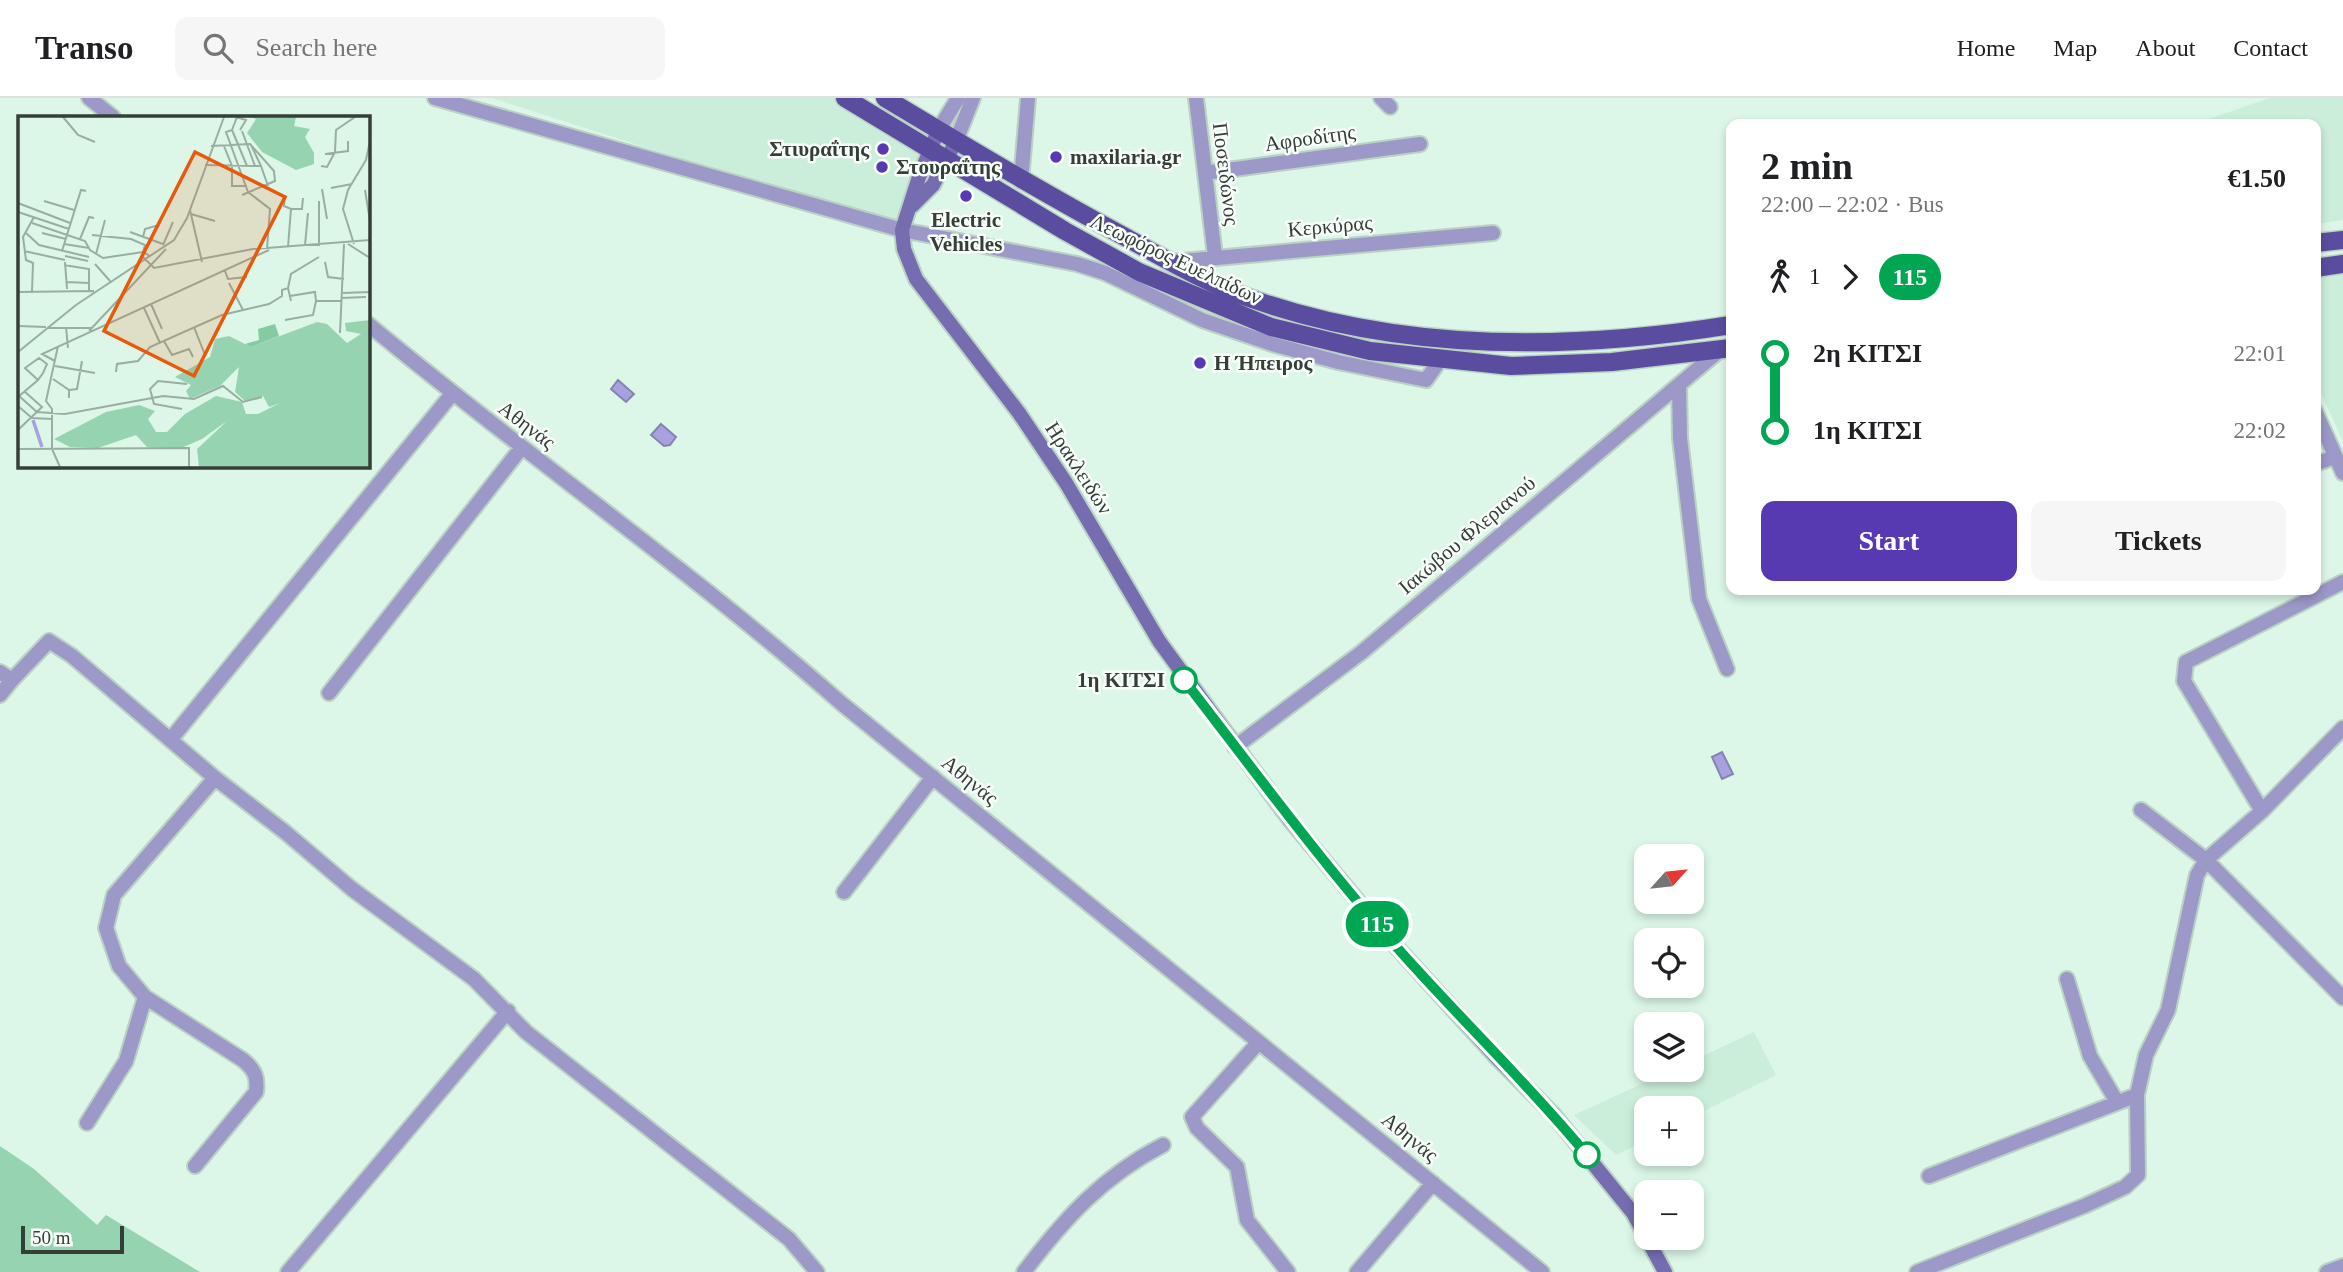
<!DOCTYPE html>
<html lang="en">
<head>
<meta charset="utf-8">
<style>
	:root { --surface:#fff; --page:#f6f6f6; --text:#202124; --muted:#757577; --line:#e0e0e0; --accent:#573ab2 }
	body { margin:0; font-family:Georgia,serif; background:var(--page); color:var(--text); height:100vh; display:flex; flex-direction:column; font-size:26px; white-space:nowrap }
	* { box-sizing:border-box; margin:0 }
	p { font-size:23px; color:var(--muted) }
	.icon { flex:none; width:38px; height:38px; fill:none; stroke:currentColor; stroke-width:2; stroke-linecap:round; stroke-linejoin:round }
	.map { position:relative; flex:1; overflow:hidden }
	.drawer { position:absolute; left:1726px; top:21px; width:595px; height:476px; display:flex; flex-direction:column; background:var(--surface); border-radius:14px; box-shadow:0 4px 10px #0003 }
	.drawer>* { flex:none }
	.badge { padding:0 14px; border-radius:23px; font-size:24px; line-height:46px }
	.needle { width:46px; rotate:63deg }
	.buttons { position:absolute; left:1634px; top:746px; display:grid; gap:14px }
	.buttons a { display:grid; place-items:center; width:70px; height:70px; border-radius:14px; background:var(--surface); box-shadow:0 4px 10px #0003; font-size:35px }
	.scale { position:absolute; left:21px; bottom:18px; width:103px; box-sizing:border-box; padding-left:7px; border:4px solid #343f38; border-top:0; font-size:19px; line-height:24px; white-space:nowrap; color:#343f38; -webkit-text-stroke:5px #f9fefb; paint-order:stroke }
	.map>.badge { position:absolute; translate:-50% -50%; box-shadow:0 0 0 4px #fff }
	.legs { display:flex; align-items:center; gap:10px; height:77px; padding:0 35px; font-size:23px }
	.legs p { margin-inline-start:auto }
	.summary { display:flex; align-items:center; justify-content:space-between; height:119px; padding:0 35px }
	h1 { font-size:38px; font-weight:700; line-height:52px }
	.primary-button { display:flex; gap:14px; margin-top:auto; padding:14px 35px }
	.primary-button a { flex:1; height:80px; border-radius:14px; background:var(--accent); color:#fff; font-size:28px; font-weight:700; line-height:80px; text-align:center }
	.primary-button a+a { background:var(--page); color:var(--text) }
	ul { padding:0 35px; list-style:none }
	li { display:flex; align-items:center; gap:24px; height:77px; font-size:26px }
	li i { display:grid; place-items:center; width:10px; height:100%; margin:0 9px; background:currentColor }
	li i::after { content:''; width:18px; height:18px; margin:-9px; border:5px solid; border-radius:50%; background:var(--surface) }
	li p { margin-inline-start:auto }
	li:first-child i { background:linear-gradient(#0000 50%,currentColor 0) }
	li:last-child i { background:linear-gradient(currentColor 50%,#0000 0) }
	header { display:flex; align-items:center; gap:42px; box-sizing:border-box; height:98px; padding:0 35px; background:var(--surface); border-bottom:2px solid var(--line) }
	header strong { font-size:33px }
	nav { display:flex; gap:38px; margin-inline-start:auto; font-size:24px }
	.search { width:490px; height:63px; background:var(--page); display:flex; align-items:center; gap:18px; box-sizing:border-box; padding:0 24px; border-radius:14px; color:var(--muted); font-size:26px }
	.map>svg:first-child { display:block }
	.built { fill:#cbeeda }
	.green { fill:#96d4b1 }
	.water { fill:#a7a1e1; stroke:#8484ae; stroke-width:2 }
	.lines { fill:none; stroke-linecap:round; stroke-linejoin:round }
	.street-casing { stroke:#bad2c4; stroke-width:18 }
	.secondary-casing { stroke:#bad2c4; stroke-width:18 }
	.primary-casing { stroke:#bad2c4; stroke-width:21 }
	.street { stroke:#9c98c7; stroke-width:14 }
	.secondary { stroke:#756db0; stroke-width:14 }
	.primary { stroke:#5a4d9f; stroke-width:18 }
	.line-1-casing { stroke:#fff; stroke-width:16 }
	.line-1 { stroke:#00a651; stroke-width:10 }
	.poi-dot { fill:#573ab2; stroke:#f9fefb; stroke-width:2.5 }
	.stop-1-dot { fill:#fff; stroke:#00a651; stroke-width:3.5 }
	.labels { text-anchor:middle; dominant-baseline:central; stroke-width:5; stroke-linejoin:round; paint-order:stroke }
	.street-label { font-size:21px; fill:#343f38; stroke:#f9fefb }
	.poi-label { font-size:21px; font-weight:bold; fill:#343f38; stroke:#f9fefb; text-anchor:start }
	.stop-label { font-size:21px; font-weight:bold; fill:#343f38; stroke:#f9fefb; text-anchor:end }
	.inset-river { fill:none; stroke:#a7a1e1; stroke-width:3.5 }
	.inset-road { fill:none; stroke:#99ada1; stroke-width:2 }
	.view { fill:#e8590c; fill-opacity:0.15; stroke:#e8590c; stroke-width:3.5 }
	.inset-edge { fill:none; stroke:#343f38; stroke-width:3.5 }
</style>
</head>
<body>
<header>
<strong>Transo</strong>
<div class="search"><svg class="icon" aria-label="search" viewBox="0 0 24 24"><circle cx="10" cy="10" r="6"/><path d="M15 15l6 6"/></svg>Search here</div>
<nav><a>Home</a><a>Map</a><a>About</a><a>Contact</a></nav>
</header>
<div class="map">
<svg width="2343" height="1174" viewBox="0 0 2343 1174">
	<rect width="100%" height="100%" fill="#dcf7e7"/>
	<path class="built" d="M 492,0 L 841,0 L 926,49 L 902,132 Z
		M 2270,0 L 2343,0 L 2343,122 L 2315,126 L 2315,26 L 2194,26 Z
		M 2343,173 L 2343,343 L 2315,282 L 2315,176 Z
		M 1754,934 L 1776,977 L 1692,1019 L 1692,1010 L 1647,1010 L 1647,1042 L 1616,1057 L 1574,1017 L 1674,971 L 1692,971 L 1692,963 Z"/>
	<path class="green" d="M 0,1048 L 34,1071 L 97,1127 L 106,1117 L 200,1174 L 0,1174 Z"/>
	<path class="water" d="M 618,282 L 634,296 L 626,304 L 611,291 Z
		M 661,326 L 676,339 L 670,347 L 664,348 L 651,337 Z
		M 1722,654 L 1733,676 L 1722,681 L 1712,659 Z"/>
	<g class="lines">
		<g class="street-casing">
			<path id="street" d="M 89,0 L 113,19
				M 435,0 L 902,132 L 1077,166 L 1105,175 L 1202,222 L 1272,246 L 1338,264 L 1426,282 L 1440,262
				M 1196,0 L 1215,158
				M 1381,0 L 1390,9
				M 938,33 L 958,0
				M 956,43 L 973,0
				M 1205,75 L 1420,46
				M 1021,83 L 1028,0
				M 1171,164 L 1493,135
				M 368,226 C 523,355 689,471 841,605 L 1542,1174
				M 1679,287 L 1680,340 L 1699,501 L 1727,571
				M 2315,313 L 2343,375
				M 2315,366 L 2335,359
				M 0,574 L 12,582 L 49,543 L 72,558 L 215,680 L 285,734 L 352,791 L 474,881 L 526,934 L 789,1141 L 817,1174
				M 329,595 L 522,349
				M 0,597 L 12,582
				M 171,641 L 452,296
				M 1235,649 L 1362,554 L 1720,252
				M 2141,712 L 2206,762 L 2343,900
				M 2262,713 L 2184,583 L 2186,564 L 2343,484
				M 844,794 L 933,679
				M 2067,881 L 2090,958 L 2117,1004
				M 1258,945 L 1192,1019 L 1197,1030 L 1237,1069 L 1247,1122 L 1288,1174
				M 87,1025 L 126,963 L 145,899
				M 195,1068 L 256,994 C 258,979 255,972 243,962 L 145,899 L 119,868 L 106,830 L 114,797 L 215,680
				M 1929,1078 L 2137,997
				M 288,1174 L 508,913
				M 1024,1174 C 1064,1121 1103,1078 1163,1047
				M 1357,1174 L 1433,1085
				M 1917,1174 L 2084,1108 L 2125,1089 L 2138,1077 L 2137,997 L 2146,957 L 2168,912 L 2197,777 L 2206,762 L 2262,713 L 2343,630
				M 2327,1174 L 2343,1168"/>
		</g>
		<g class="secondary-casing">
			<path id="secondary" d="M 938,33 L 919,79 L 902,132 L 904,151 L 916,181 L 1019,315 L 1066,385 L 1159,543 L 1290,722 L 1392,844 L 1498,961 L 1553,1016 L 1633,1115 L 1665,1174
				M 912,108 L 933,87 L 956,43"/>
		</g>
		<g class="primary-casing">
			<path id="primary" d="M 845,0 L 1065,133 L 1139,174 L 1271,229 L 1370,253 L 1511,268 L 1612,264 L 1731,250
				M 885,0 C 965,48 1045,96 1127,140 C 1170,164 1214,189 1261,204 C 1412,255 1575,252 1731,227
				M 2315,145 L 2343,142
				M 2315,170 L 2343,166"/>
		</g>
		<use href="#street" class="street"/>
		<use href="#secondary" class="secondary"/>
		<use href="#primary" class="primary"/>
	</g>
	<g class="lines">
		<g class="line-1-casing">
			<path id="line-1" d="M 1184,582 C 1253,671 1319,761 1393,845 C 1456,917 1526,983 1587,1057"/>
		</g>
		<use href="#line-1" class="line-1"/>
	</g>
	<g class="poi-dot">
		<circle cx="883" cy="51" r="7"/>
		<circle cx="1056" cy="59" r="7"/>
		<circle cx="882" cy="69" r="7"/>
		<circle cx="966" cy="98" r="7"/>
		<circle cx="1200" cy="265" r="7"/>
	</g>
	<g class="stop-1-dot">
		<circle cx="1184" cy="582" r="12"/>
		<circle cx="1587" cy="1057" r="12"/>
	</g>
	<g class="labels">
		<g class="street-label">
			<text transform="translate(1310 40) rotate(-8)">Αφροδίτης</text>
			<text transform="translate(1226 76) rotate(83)">Ποσειδώνος</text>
			<text transform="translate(1330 128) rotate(-5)">Κερκύρας</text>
			<text transform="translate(1176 161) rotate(25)">Λεωφόρος Ευελπίδων</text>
			<text transform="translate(527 327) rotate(37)">Αθηνάς</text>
			<text transform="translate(1079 370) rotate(57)">Ηρακλειδών</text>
			<text transform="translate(1467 437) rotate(-40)">Ιακώβου Φλεριανού</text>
			<text transform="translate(970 682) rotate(39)">Αθηνάς</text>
			<text transform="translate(1410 1039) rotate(39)">Αθηνάς</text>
		</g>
		<g class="poi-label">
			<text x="869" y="51" text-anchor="end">Στιυραΐτης</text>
			<text x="1070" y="59">maxilaria.gr</text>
			<text x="896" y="69">Στουραΐτης</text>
			<text x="966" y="122" text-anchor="middle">Electric<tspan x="966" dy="24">Vehicles</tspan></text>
			<text x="1214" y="265">Η Ήπειρος</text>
		</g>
		<g class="stop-label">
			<text x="1165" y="582">1η ΚΙΤΣΙ</text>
		</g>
	</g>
	<g transform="translate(18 18)">
		<rect width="352" height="352" fill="#dcf7e7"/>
		<path d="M 233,1 L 278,1 L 276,10 L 292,13 L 287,21 L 296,37 L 296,48 L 278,54 L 244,36 L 229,17 L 238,3 ZM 352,204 L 352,351 L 181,351 L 179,333 L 209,305 L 184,323 L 161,333 L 129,331 L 118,319 L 80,332 L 52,331 L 36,323 L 88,296 L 121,289 L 137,295 L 130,303 L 138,316 L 149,316 L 167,298 L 198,280 L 224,286 L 228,298 L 240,298 L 262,287 L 251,291 L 245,280 L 227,285 L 217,276 L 221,251 L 202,270 L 172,283 L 168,275 L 173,269 L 157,261 L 192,241 L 197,223 L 211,220 L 233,231 L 299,206 L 309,208 L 329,227 L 343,218 L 328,215 L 327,207 Z" fill="#96d4b1"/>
		<path d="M 257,208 L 261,220 L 233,231 L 227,228 L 241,224 L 240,213 Z" fill="#84cba4"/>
		<path class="inset-river" d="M 15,304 L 24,331"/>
		<path class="inset-road" d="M 45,1 L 60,19 L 77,26M 218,1 L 228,4 L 222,14M 219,1 L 214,14 L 208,16 L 230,76 L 252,93 L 249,133M 214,14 L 229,50M 224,15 L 237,50M 233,29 L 243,50M 193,30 L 232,28 L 256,55 L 257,65 L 224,79M 206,30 L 214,50 L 214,70 L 229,70M 307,38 L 330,35 L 330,25M 187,49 L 243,50 L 250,70M 303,50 L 309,51 L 317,36 L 318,14 L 337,1M 313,72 L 334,68M 304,73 L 309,103M 347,74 L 352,105M 267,79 L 266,90 L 273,93 L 284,93 L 285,82M 26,85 L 56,94M 0,87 L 52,107M 172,94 L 184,146M 0,96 L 51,113M 173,98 L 197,105M 14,107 L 67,125 L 72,134 L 85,142 L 125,136 L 132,140M 7,116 L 21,129 L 71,141M 112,116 L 145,128M 24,117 L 48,123M 74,119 L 113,123 L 127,129 L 125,136M 125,121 L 127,113 L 141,109M 62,123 L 71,101 L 76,102M 46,128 L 71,132M 330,128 L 352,142M 336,128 L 325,93 L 330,74 L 348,44 L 352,25M 145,129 L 155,106M 287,129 L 290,97M 301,130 L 301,85M 270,131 L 273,93M 6,135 L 47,144M 44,135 L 63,74 L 68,75M 78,138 L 87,104M 123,139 L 136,152 L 235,133 L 352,124M 47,140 L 70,145M 47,146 L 49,173M 307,146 L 310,161 L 326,163M 77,148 L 92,165M 46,149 L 71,153 L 71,174M 207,155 L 210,163 L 229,161M 48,166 L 71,167M 211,167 L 225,194M 270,172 L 273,158 L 301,141M 14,175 L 15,147 L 8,144 L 5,121 L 16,101M 0,176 L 76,175M 324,177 L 352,176M 272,180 L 297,176 L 298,185M 323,182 L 348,181M 133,188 L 144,213M 126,192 L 142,227M 267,204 L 295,199 L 298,185 L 323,185M 0,210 L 28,211M 48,211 L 50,232M 176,211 L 187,239M 30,212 L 73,212M 71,215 L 148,133M 322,217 L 326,128M 146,225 L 154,239 L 171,233 L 175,241M 40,230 L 28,285 L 34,293 L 34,333 L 42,351M 0,236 L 58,189 L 156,124 L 169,102 L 206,1M 37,245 L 24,238 L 251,134M 37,250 L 77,257M 98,256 L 99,248 L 120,245 L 132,231 L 204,199 L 251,188 L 264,180 L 264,174 L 270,172 L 273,185M 35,263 L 51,274 L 51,282M 51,274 L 59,273 L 64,245M 1,280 L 19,296 L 47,298 L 145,280 L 176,283 L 205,270 L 225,286 L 244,281M 0,281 L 20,264 L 25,257 L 29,248 L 21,242 L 7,252 L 20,264M 0,290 L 14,302 L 34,303M 164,293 L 136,288 L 132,273 L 140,265 L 169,268M 0,314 L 24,291 L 6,275M 0,333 L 171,332 L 171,351"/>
		<path class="view" d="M 177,36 L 267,81 L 176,260 L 86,215 Z"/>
		<rect width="352" height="352" class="inset-edge"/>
	</g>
</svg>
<div class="buttons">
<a><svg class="needle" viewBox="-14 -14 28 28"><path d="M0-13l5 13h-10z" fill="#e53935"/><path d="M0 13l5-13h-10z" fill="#757577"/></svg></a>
<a><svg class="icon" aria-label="locate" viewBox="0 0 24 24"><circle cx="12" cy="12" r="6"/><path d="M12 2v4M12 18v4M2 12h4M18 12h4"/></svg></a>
<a><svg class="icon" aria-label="layers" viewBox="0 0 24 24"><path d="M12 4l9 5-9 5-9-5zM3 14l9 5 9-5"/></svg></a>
<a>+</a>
<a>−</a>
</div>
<div class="scale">50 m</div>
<b class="badge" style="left:1377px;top:826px;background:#00a651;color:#fff">115</b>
<section class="drawer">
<div class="summary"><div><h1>2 min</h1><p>22:00 – 22:02 · Bus</p></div><b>€1.50</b></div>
<div class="legs"><svg class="icon" aria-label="walk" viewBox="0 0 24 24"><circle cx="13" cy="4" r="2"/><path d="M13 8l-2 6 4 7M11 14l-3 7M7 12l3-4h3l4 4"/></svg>1<svg class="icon" aria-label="forward" viewBox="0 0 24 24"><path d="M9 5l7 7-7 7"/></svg><b class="badge" style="background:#00a651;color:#fff">115</b></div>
<ul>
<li><i style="color:#00a651"></i><b>2η ΚΙΤΣΙ</b><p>22:01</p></li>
<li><i style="color:#00a651"></i><b>1η ΚΙΤΣΙ</b><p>22:02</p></li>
</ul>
<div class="primary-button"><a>Start</a><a>Tickets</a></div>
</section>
</div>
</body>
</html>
